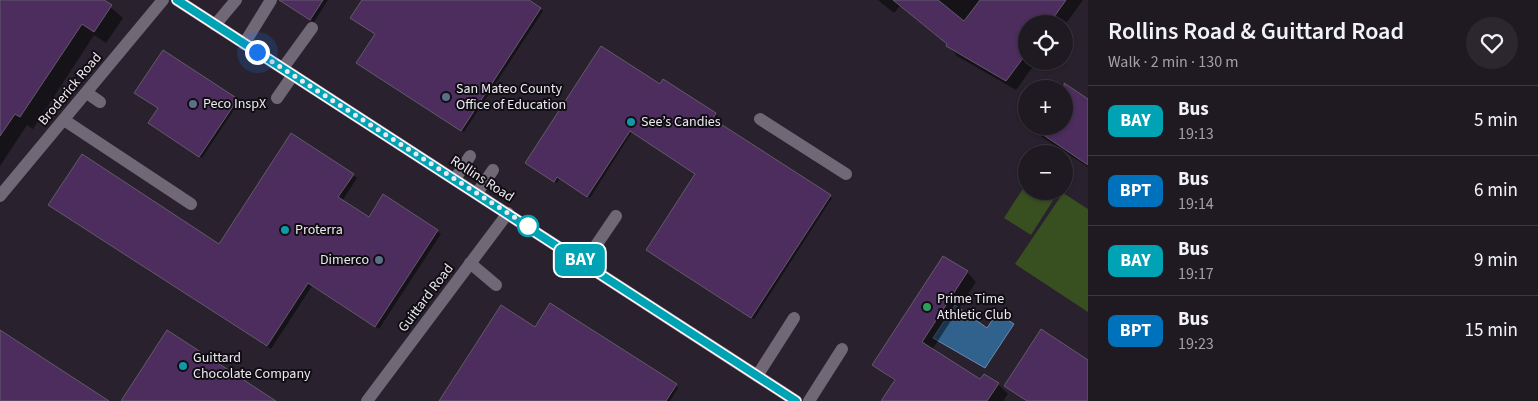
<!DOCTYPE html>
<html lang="en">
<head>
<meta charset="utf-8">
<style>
	:root { --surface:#1f1a22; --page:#2c272f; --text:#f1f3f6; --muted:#a1a1a5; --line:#3c3840 }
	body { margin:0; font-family:"Source Sans 3",sans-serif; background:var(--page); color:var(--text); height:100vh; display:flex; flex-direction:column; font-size:19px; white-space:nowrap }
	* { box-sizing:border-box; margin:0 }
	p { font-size:16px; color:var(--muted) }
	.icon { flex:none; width:28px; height:28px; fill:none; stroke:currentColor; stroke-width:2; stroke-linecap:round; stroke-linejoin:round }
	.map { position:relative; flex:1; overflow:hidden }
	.panel { display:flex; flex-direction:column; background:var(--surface); width:450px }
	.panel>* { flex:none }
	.badge { padding:0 10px; border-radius:8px; font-size:18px; line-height:32px }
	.tools { position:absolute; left:1018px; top:15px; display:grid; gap:10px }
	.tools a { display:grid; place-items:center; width:55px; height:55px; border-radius:50%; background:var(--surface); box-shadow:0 1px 4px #0004,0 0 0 1px var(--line); font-size:25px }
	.you { position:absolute; width:25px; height:25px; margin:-12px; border:4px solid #fff; border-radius:50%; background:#1a73e8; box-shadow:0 0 0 8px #1a73e833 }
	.map>.badge { position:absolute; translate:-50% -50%; box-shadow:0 0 0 2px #fff }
	.round { display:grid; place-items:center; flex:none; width:52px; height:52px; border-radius:26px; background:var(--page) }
	.headline { display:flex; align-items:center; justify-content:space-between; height:85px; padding:0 20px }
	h1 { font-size:24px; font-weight:600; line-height:38px }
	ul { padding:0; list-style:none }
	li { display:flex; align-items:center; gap:15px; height:70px; padding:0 20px; border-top:1px solid var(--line) }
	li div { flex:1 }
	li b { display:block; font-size:19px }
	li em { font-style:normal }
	li .badge { min-width:55px; font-weight:700; text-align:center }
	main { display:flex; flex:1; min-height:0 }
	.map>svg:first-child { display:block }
	.green { fill:#384f20 }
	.water { fill:#31628e; stroke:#698aac }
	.shadow { fill:#0007 }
	.building { fill:#4c2d5e; stroke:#635a69 }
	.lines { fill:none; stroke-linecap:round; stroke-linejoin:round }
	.minor { stroke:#716877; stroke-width:12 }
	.major { stroke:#be8aa4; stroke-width:12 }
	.line-casing { stroke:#fff; stroke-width:11 }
	.line { stroke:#00a3b4; stroke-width:8 }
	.walk { stroke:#ede8f1; stroke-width:5; stroke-dasharray:0 9 }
	.service-dot { fill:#5c6f8a; stroke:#100d13; stroke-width:2 }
	.culture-dot { fill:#0f9aa8; stroke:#100d13; stroke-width:2 }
	.stop-dot { fill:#fff; stroke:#00a3b4; stroke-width:2.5 }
	.leisure-dot { fill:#2e9e5b; stroke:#100d13; stroke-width:2 }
	.labels { text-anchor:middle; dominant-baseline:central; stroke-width:4; stroke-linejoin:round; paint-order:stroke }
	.street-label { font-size:14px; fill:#ede8f1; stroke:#100d13 }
	.poi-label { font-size:14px; fill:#ede8f1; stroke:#100d13; text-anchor:start }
</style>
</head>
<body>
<main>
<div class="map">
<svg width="1088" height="401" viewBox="0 0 1088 401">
	<rect width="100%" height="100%" fill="#29222e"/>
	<path class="green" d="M 1026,184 L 1026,191 L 1059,191 L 1031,235 L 1004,218 Z
		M 1063,193 L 1088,209 L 1088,312 L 1015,264 Z"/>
	<path class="water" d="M 955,305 L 987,328 L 997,313 L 1014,324 L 985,368 L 933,338 Z"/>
	<path class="shadow" d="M 0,0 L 102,0 L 123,18 L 106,43 L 94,35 L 33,129 L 27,125 L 0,166 Z
		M 290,0 L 328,0 L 314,22 L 291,7 Z
		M 363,0 L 527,0 L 543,11 L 464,132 L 360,65 L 377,34 Z
		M 878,0 L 1083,0 L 1064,26 L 1064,24 L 1026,24 L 1026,61 L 1037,61 L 1016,90 L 957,56 L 948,45 L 900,6 L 894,13 Z
		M 1062,83 L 1088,100 L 1088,167 L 1042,137 L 1032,127 L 1064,126 L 1064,89 L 1058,89 Z
		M 661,86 L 715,114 L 718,116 L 714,121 L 832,198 L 754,319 L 650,252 L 697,174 L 632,132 L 590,198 L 559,179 L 557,183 L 529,165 Z
		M 237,100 L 239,102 L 202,158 L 152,126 L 159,109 Z
		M 353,175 L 357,178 L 342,201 L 369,219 L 437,231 L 441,234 L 379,329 L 312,286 L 271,349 L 54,208 L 219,245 Z
		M 967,272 L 976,282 L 932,350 L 981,381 L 998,384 L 1008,394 L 1003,401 L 883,401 L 895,382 L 874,365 Z
		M 535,328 L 676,385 L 678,388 L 670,401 L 441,401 Z
		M 1042,331 L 1088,361 L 1088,401 L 1026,401 L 1006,386 Z"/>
	<path class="building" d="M 0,0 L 104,0 L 112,5 L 94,32 L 82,24 L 20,117 L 15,114 L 0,136 Z
		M 279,0 L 323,0 L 310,20 Z
		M 362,0 L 529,0 L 541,8 L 461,131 L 356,63 L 375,34 L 350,18 Z
		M 893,0 L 938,0 L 964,21 L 980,0 L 1066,0 L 1049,24 L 1026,24 L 1026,54 L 1006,81 L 946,46 L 947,44 Z
		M 601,46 L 660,84 L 663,79 L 716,113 L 713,119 L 831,195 L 751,318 L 646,250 L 695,174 L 630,131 L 587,197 L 557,177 L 554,182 L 525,163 Z
		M 163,50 L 238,99 L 199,157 L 148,123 L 158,108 L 134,93 Z
		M 1064,83 L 1088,99 L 1088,165 L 1030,126 L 1064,126 Z
		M 291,133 L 354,174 L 338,197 L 369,217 L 383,194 L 438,230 L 375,327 L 308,283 L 267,346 L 48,205 L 82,154 L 219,244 Z
		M 943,256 L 968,271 L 922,342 L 980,379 L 984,374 L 999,383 L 987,401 L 881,401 L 895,380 L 872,365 Z
		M 550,303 L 677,384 L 666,401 L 439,401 L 501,305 L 535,327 Z
		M 1041,329 L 1088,360 L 1088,401 L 1027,401 L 1004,386 Z
		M 0,330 L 109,401 L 0,401 Z
		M 167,330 L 276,401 L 121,401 Z"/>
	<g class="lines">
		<path class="minor" d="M 215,25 L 236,0
			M 244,44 L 271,0
			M 283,68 L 312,28
			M 87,93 L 100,102
			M 277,98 L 293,75
			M 760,119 L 846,174
			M 64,120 L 191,204
			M 455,179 L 470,156
			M 477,193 L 493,170
			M 0,196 L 163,0
			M 470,263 L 496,285
			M 584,263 L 616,216
			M 757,376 L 794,318
			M 367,401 L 508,213
			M 809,401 L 842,349"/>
		<path class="major" d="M 177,0 L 796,401"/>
	</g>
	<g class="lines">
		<g class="line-casing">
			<path id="line" d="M 177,0 L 796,401"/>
		</g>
		<use href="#line" class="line"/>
		<path class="walk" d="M 257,52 L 528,226"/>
	</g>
	<g class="service-dot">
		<circle cx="446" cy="97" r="5"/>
		<circle cx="193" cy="104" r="5"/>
		<circle cx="379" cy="260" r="5"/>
	</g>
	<g class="culture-dot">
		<circle cx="631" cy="122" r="5"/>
		<circle cx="285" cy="230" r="5"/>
		<circle cx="183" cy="366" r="5"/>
	</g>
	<circle class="stop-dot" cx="528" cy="226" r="10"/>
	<circle class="leisure-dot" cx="927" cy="307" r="5"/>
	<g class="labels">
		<g class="street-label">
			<text transform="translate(70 89) rotate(-50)">Broderick Road</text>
			<text transform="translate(482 179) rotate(33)">Rollins Road</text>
			<text transform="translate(426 298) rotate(-53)">Guittard Road</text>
		</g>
		<g class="poi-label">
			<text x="456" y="89">San Mateo County<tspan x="456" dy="16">Office of Education</tspan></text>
			<text x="203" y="104">Peco InspX</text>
			<text x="641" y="122">See’s Candies</text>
			<text x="295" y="230">Proterra</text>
			<text x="369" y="260" text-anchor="end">Dimerco</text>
			<text x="937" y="299">Prime Time<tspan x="937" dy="16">Athletic Club</tspan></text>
			<text x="193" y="358">Guittard<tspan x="193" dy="16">Chocolate Company</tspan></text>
		</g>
	</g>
</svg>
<div class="tools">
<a><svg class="icon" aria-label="locate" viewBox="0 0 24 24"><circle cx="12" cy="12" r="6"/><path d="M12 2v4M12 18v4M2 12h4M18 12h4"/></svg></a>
<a>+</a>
<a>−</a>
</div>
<div class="you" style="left:257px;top:52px"></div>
<b class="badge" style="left:580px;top:260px;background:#00a3b4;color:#fff">BAY</b>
</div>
<section class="panel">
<div class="headline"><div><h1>Rollins Road &amp; Guittard Road</h1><p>Walk · 2 min · 130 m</p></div><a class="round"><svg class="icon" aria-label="heart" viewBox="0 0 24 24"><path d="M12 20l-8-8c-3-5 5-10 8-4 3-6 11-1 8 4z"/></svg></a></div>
<ul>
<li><span class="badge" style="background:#00a3b4;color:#fff">BAY</span><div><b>Bus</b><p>19:13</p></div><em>5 min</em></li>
<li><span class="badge" style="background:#0072bc;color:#fff">BPT</span><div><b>Bus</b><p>19:14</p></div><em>6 min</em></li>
<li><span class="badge" style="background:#00a3b4;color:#fff">BAY</span><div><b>Bus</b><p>19:17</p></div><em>9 min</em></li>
<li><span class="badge" style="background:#0072bc;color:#fff">BPT</span><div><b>Bus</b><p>19:23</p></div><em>15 min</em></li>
</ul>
</section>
</main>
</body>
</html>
